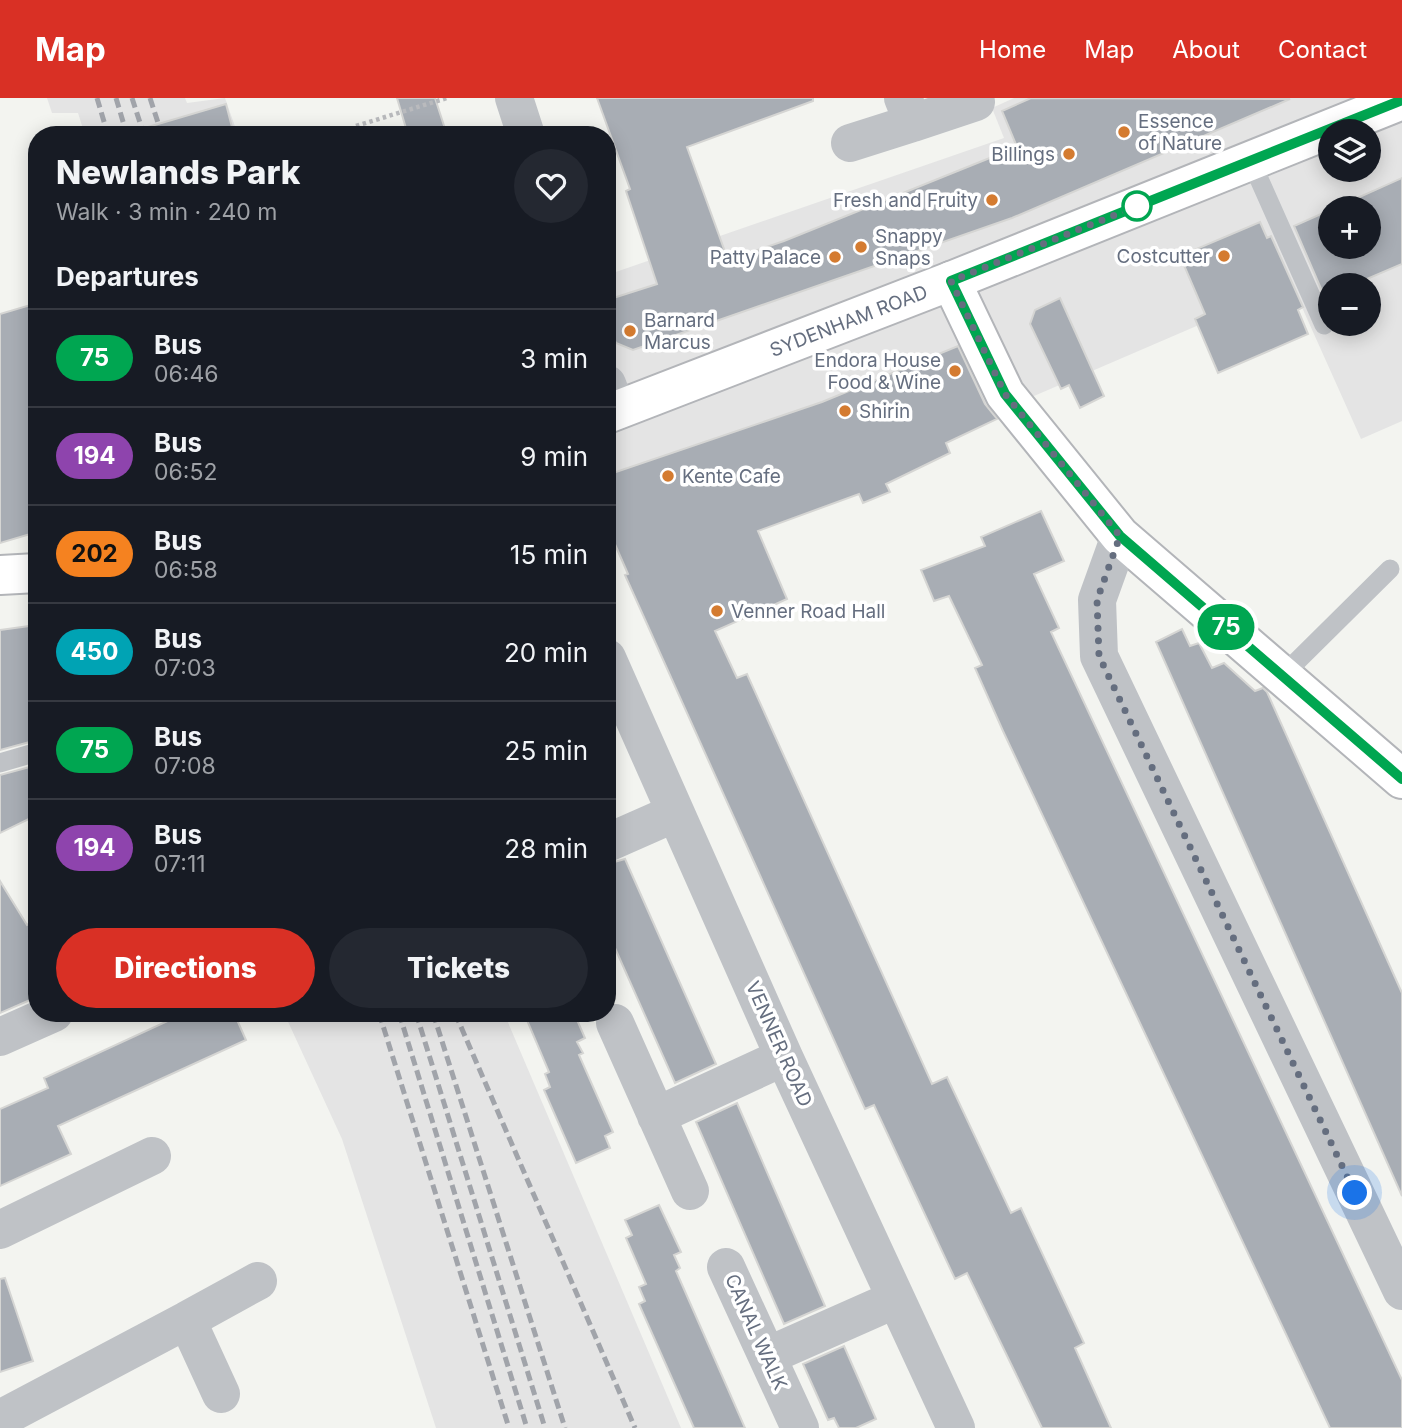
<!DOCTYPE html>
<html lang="en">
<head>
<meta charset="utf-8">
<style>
	:root { --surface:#171b24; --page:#242831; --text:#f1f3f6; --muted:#9ea1a6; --line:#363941; --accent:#d93025 }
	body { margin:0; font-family:Inter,sans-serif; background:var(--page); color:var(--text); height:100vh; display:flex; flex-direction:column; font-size:26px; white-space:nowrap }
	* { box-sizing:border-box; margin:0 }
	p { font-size:23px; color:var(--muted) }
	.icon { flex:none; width:38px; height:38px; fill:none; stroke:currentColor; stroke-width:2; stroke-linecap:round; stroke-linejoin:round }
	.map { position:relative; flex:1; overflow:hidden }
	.details { position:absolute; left:28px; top:28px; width:588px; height:896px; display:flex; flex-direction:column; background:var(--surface); border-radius:28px; box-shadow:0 4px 18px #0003 }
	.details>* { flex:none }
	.badge { padding:0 14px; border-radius:23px; font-size:24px; line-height:46px }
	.fabs { position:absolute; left:1318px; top:21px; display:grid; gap:14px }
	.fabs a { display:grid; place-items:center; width:63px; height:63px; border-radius:50%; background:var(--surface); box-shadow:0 4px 18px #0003; font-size:35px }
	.you { position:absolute; width:35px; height:35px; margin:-18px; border:5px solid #fff; border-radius:50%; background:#1a73e8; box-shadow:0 0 0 10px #1a73e833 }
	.map>.badge { position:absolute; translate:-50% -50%; box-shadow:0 0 0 4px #fff }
	h2 { padding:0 28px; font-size:26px; line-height:63px }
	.round { display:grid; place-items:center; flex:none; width:74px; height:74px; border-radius:37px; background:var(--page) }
	.head { display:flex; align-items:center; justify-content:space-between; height:119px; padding:0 28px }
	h1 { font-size:33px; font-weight:800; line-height:52px }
	.primary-button { display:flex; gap:14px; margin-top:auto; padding:14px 28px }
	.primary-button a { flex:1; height:80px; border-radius:42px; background:var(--accent); color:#fff; font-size:28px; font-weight:800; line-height:80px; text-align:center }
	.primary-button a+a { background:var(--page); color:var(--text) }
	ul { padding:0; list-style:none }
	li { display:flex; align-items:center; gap:21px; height:98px; padding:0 28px; border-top:2px solid var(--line) }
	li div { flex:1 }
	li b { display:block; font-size:26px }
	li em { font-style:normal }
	li .badge { min-width:77px; font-weight:700; text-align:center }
	header { display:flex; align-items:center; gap:42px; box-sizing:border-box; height:98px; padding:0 35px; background:var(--accent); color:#fff }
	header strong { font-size:33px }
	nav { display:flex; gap:38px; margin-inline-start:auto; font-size:24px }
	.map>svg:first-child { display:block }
	.built { fill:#e4e4e4; fill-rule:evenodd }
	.building { fill:#a8adb4; stroke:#d5d5d3; stroke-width:2 }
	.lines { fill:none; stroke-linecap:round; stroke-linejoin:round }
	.primary-casing { stroke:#b3b5b9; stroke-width:42 }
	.path { stroke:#b9babd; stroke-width:4.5; stroke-dasharray:3.5 3.5; stroke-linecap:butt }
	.lane { stroke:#bfc2c6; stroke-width:19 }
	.street { stroke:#bfc2c6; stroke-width:38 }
	.primary { stroke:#fff; stroke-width:38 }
	.rail { stroke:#a1a4aa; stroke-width:5; stroke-dasharray:10 5; stroke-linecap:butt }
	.line-casing { stroke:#fff; stroke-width:16 }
	.line { stroke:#00a651; stroke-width:10 }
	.walk { stroke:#656e7f; stroke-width:7; stroke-dasharray:0 12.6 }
	.poi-dot { fill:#d47b30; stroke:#fff; stroke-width:2.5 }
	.stop-dot { fill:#fff; stroke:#00a651; stroke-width:3.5 }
	.labels { text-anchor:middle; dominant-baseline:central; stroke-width:7; stroke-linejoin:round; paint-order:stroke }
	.poi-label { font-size:19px; fill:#656e7f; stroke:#fff; text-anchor:start }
	.street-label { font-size:19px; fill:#656e7f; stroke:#fff }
</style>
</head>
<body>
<header>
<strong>Map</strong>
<nav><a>Home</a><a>Map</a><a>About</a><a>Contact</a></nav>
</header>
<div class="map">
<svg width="1402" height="1330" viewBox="0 0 1402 1330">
	<rect width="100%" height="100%" fill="#f3f4f0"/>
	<path class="built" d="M 47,0 L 185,0 L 187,5 L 225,0 L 238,37 L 85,37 L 78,15 L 52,15 Z
		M 1014,0 L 1402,0 L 1402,323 L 1361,341 L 1292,187 L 753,419 L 607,454 L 607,177 L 1004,40 L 992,10 ZM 1330,33 L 1368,33 L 1368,72 L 1330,72 ZM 1330,110 L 1368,110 L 1368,149 L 1330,149 ZM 1330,187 L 1368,187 L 1368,226 L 1330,226 Z
		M 284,915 L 504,915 L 681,1330 L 436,1330 L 342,1041 Z"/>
	<path class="building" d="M 397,0 L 435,0 L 447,37 L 408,37 Z
		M 597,0 L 813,0 L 813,3 L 687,49 L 728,162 L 784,143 L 1017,49 L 1002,13 L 1031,0 L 1290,1 L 1012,120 L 633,252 L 616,245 L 607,221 L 607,202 L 657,186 L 626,93 L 630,91 Z
		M 226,6 L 234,37 L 149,37 L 148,29 Z
		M 1402,80 L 1402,166 L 1353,187 L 1330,187 L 1330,197 L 1325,200 L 1294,128 L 1330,112 L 1330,149 L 1368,149 L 1368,110 L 1335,110 Z
		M 1260,124 L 1267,140 L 1271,138 L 1303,209 L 1298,212 L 1308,236 L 1218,275 L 1195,221 L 1205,216 L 1180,158 Z
		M 1060,200 L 1104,298 L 1080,310 L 1069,287 L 1061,291 L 1030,226 L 1035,212 Z
		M 37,205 L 37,434 L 0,445 L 0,216 Z
		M 958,248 L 985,306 L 997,321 L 946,345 L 950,355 L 886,386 L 890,394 L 863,405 L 859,396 L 758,433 L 787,501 L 715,533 L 737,580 L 747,576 L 932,986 L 947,979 L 1011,1115 L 1021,1110 L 1084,1245 L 1075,1250 L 1111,1330 L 1042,1330 L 967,1175 L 955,1181 L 874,1007 L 865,1011 L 625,477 L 628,476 L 607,428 L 607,377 L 822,304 Z
		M 1041,413 L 1064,463 L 1034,476 L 1059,530 L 1051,534 L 1402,1282 L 1402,1330 L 1330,1330 L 1003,633 L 975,570 L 982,567 L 949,498 L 934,503 L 921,472 L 985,448 L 981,439 Z
		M 37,527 L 37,642 L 0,652 L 0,532 Z
		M 1182,531 L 1190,548 L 1199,545 L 1212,570 L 1224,565 L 1255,593 L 1263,590 L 1267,594 L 1402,895 L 1402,1098 L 1156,544 Z
		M 37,667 L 37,717 L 0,735 L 0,677 Z
		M 625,761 L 716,966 L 675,985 L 607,832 L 607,766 Z
		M 0,783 L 27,827 L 37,822 L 37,899 L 0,915 Z
		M 185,915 L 234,915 L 246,942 L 58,1028 L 71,1056 L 0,1088 L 0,1011 L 48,990 L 44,980 Z
		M 524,915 L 574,915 L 585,940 L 577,944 L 583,955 L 579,957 L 613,1034 L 605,1038 L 610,1050 L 576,1065 L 544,992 L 550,989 L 545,976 L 549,974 Z
		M 737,1005 L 825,1208 L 784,1226 L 696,1024 Z
		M 659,1107 L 681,1154 L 674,1157 L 680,1170 L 676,1173 L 745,1330 L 694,1330 L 639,1206 L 645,1203 L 639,1189 L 646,1186 L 626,1140 L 632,1137 L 625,1122 Z
		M 5,1180 L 33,1263 L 0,1274 L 0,1181 Z
		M 844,1248 L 876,1321 L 856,1330 L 839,1330 L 834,1320 L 828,1322 L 803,1266 Z"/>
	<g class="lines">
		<g class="primary-casing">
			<g id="primary">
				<path d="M 951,183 L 1005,296 L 1120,438 L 1402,681"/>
				<path id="s1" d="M 607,316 L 951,183 L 1402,2"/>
				<path d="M 0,477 L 37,475"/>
			</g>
		</g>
		<path class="path" d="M 356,28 L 447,0"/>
		<path class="lane" d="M 1251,63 L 1324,227
			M 1282,578 L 1390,471
			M 0,665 L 37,654"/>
		<path class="street" d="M 514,0 L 526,37
			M 903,0 L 913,25 L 976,4
			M 850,45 L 913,25
			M 607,286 L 617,312
			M 1120,438 L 1097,502 L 1099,558 L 1402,1193
			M 607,560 L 784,959 L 956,1330
			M 607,745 L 675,715
			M 615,925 L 690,1093
			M 0,939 L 54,915
			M 656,1018 L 784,959
			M 0,1132 L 152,1058
			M 726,1169 L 800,1330
			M 767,1258 L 896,1201
			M 221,1296 L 187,1222 L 258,1183
			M 0,1321 L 187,1222"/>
		<use href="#primary" class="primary"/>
		<path class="rail" d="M 97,0 L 108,37
			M 116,0 L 127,37
			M 132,0 L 144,37
			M 150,0 L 162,37
			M 379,915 L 509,1330
			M 399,915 L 527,1330
			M 416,915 L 545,1330
			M 433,915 L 565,1330
			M 455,915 L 635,1330"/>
	</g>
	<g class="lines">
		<g class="line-casing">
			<path id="line" d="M 1402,2 L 951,183 L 1005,296 L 1120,438 L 1402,681"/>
		</g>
		<use href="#line" class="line"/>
		<path class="walk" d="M 1137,108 L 951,183 L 1005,296 L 1120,438 L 1097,502 L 1099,558 L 1355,1095"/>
	</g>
	<g class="poi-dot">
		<circle cx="1124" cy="34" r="7"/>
		<circle cx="1069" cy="56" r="7"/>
		<circle cx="992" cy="102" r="7"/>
		<circle cx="861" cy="149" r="7"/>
		<circle cx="1224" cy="158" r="7"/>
		<circle cx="835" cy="159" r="7"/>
		<circle cx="630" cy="233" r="7"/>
		<circle cx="955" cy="273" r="7"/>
		<circle cx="845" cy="313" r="7"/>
		<circle cx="668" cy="378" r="7"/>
		<circle cx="717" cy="513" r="7"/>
	</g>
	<circle class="stop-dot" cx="1137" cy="108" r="14"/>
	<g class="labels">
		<g class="poi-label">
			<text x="1138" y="23">Essence<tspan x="1138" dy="22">of Nature</tspan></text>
			<text x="1055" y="56" text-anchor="end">Billings</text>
			<text x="978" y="102" text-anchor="end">Fresh and Fruity</text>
			<text x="875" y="138">Snappy<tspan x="875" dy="22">Snaps</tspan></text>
			<text x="1210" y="158" text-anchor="end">Costcutter</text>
			<text x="821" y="159" text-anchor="end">Patty Palace</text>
			<text x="644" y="222">Barnard<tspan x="644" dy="22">Marcus</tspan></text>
			<text x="941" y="262" text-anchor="end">Endora House<tspan x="941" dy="22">Food &amp; Wine</tspan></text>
			<text x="859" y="313">Shirin</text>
			<text x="682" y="378">Kente Cafe</text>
			<text x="731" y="513">Venner Road Hall</text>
		</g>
		<g class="street-label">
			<text stroke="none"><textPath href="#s1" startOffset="259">SYDENHAM ROAD</textPath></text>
			<text transform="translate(779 946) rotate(66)">VENNER ROAD</text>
			<text transform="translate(756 1234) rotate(66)">CANAL WALK</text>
		</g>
	</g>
</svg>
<div class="fabs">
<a><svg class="icon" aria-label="layers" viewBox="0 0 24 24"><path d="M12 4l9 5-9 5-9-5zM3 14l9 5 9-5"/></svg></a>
<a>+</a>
<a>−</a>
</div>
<div class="you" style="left:1355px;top:1095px"></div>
<b class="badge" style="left:1226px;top:529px;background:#00a651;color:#fff">75</b>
<section class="details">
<div class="head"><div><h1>Newlands Park</h1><p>Walk · 3 min · 240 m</p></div><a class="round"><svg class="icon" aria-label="heart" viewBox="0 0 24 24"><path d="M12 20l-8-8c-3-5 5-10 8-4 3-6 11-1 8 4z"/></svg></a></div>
<h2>Departures</h2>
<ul>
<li><span class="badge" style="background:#00a651;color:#fff">75</span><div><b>Bus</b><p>06:46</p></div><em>3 min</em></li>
<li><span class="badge" style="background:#8e44ad;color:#fff">194</span><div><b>Bus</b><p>06:52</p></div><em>9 min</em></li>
<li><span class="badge" style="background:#f58220;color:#111">202</span><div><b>Bus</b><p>06:58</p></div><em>15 min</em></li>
<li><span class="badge" style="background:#00a3b4;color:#fff">450</span><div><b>Bus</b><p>07:03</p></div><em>20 min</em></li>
<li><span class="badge" style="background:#00a651;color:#fff">75</span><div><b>Bus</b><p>07:08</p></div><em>25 min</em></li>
<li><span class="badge" style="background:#8e44ad;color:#fff">194</span><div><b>Bus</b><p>07:11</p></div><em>28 min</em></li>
</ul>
<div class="primary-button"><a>Directions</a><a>Tickets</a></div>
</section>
</div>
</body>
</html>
